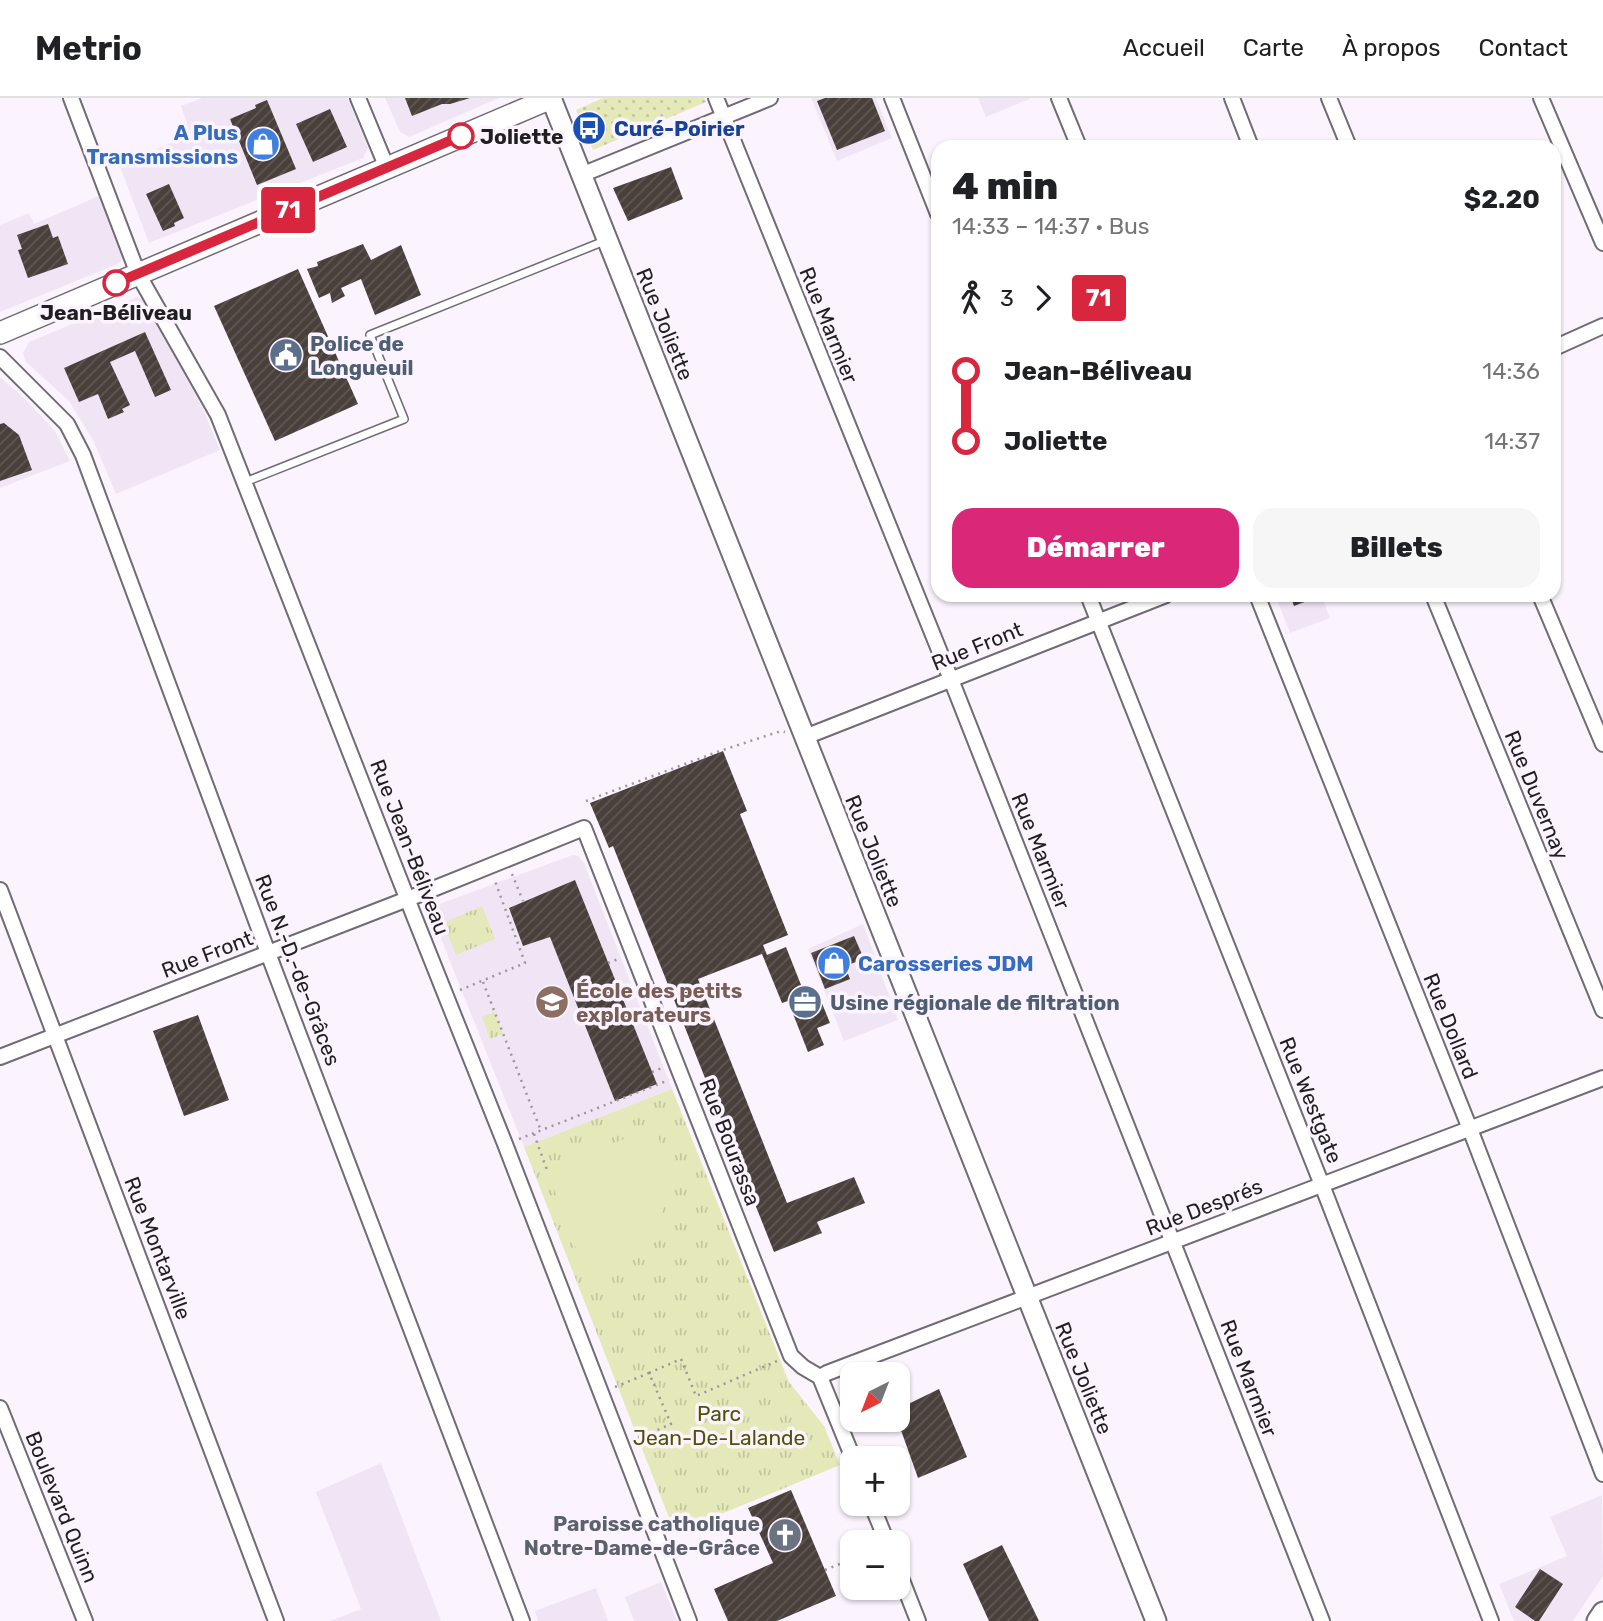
<!DOCTYPE html>
<html lang="fr">
<head>
<meta charset="utf-8">
<style>
	:root { --surface:#fff; --page:#f6f6f6; --text:#202124; --muted:#757577; --line:#e0e0e0; --accent:#db2777 }
	body { margin:0; font-family:Rubik,sans-serif; background:var(--page); color:var(--text); height:100vh; display:flex; flex-direction:column; font-size:26px; white-space:nowrap }
	* { box-sizing:border-box; margin:0 }
	p { font-size:23px; color:var(--muted) }
	.icon { flex:none; width:38px; height:38px; fill:none; stroke:currentColor; stroke-width:2; stroke-linecap:round; stroke-linejoin:round }
	.map { position:relative; flex:1; overflow:hidden }
	.side { position:absolute; left:931px; top:42px; width:630px; height:462px; display:flex; flex-direction:column; background:var(--surface); border-radius:21px; box-shadow:0 2px 5px #0004 }
	.side>* { flex:none }
	.badge { padding:0 14px; border-radius:5px; font-size:24px; line-height:46px }
	.needle { width:46px; rotate:222deg }
	.tools { position:absolute; left:840px; top:1264px; display:grid; gap:14px }
	.tools a { display:grid; place-items:center; width:70px; height:70px; border-radius:14px; background:var(--surface); box-shadow:0 2px 5px #0004; font-size:35px }
	.map>.badge { position:absolute; translate:-50% -50%; box-shadow:0 0 0 4px #fff }
	.legs { display:flex; align-items:center; gap:10px; height:77px; padding:0 21px; font-size:23px }
	.legs p { margin-inline-start:auto }
	.summary { display:flex; align-items:center; justify-content:space-between; height:119px; padding:0 21px }
	h1 { font-size:38px; font-weight:800; line-height:52px }
	.button { display:flex; gap:14px; margin-top:auto; padding:14px 21px }
	.button a { flex:1; height:80px; border-radius:21px; background:var(--accent); color:#fff; font-size:28px; font-weight:800; line-height:80px; text-align:center }
	.button a+a { background:var(--page); color:var(--text) }
	ul { padding:0 21px; list-style:none }
	li { display:flex; align-items:center; gap:24px; height:70px; font-size:26px }
	li i { display:grid; place-items:center; width:10px; height:100%; margin:0 9px; background:currentColor }
	li i::after { content:''; width:18px; height:18px; margin:-9px; border:5px solid; border-radius:50%; background:var(--surface) }
	li p { margin-inline-start:auto }
	li:first-child i { background:linear-gradient(#0000 50%,currentColor 0) }
	li:last-child i { background:linear-gradient(currentColor 50%,#0000 0) }
	header { display:flex; align-items:center; gap:42px; box-sizing:border-box; height:98px; padding:0 35px; background:var(--surface); border-bottom:2px solid var(--line) }
	header strong { font-size:33px }
	nav { display:flex; gap:38px; margin-inline-start:auto; font-size:24px }
	.map>svg:first-child { display:block }
	.built { fill:#f0e5f5 }
	.grass { fill:url(#grass-dots) }
	.park { fill:url(#park-tufts) }
	.garden { fill:#e5e8b8 }
	.building { fill:url(#building-hatch) }
	.lines { fill:none; stroke-linecap:round; stroke-linejoin:round }
	.service-casing { stroke:#716b73; stroke-width:10 }
	.minor-casing { stroke:#716b73; stroke-width:18 }
	.tertiary-casing { stroke:#716b73; stroke-width:23 }
	.secondary-casing { stroke:#716b73; stroke-width:24 }
	.path { stroke:#9c969e; stroke-width:2.5; stroke-dasharray:2 5; stroke-linecap:butt }
	.service { stroke:#fff; stroke-width:7 }
	.minor { stroke:#fff; stroke-width:14 }
	.tertiary { stroke:#fff; stroke-width:19 }
	.secondary { stroke:#fff; stroke-width:21 }
	.line-1-casing { stroke:#fff; stroke-width:16 }
	.line-1 { stroke:#d7263d; stroke-width:10 }
	.stop-1-dot { fill:#fff; stroke:#d7263d; stroke-width:3.5 }
	.labels { text-anchor:middle; dominant-baseline:central; stroke-width:7; stroke-linejoin:round; paint-order:stroke }
	.transit-label { font-size:21px; font-weight:bold; fill:#164399; stroke:#fbf4fe; text-anchor:start }
	.shop-label { font-size:21px; font-weight:bold; fill:#366cbe; stroke:#fbf4fe; text-anchor:end }
	.stop-label { font-size:21px; font-weight:bold; fill:#211e22; stroke:#fbf4fe; text-anchor:start }
	.street-label { font-size:21px; fill:#211e22; stroke:#fbf4fe }
	.service-label { font-size:21px; font-weight:bold; fill:#4e5e75; stroke:#fbf4fe; text-anchor:start }
	.education-label { font-size:21px; font-weight:bold; fill:#785e54; stroke:#fbf4fe; text-anchor:start }
	.park-label { font-size:21px; fill:#505203; stroke:#fbf4fe }
	.worship-label { font-size:21px; font-weight:bold; fill:#5b616d; stroke:#fbf4fe; text-anchor:end }
</style>
</head>
<body>
<header>
<strong>Metrio</strong>
<nav><a>Accueil</a><a>Carte</a><a>À propos</a><a>Contact</a></nav>
</header>
<div class="map">
<svg width="1603" height="1523" viewBox="0 0 1603 1523">
	<defs>
		<pattern id="grass-dots" width="8" height="8" patternUnits="userSpaceOnUse" patternTransform="scale(1.75)"><rect width="8" height="8" fill="#e5e8b8"/><path d="M2 2h.1M6 6h.1" fill="none" stroke="#c4c79e" stroke-width="1.8" stroke-linecap="round"/></pattern>
		<pattern id="park-tufts" width="24" height="20" patternUnits="userSpaceOnUse" patternTransform="scale(1.75)"><rect width="24" height="20" fill="#e5e8b8"/><path d="M3 7l-1-3M5 7V3M7 7l1-3M15 17l-1-3M17 17v-4M19 17l1-3" fill="none" stroke="#c4c79e"/></pattern>
		<pattern id="building-hatch" width="6" height="6" patternUnits="userSpaceOnUse" patternTransform="scale(1.75)"><rect width="6" height="6" fill="#493f3b"/><path d="M-1 1l2-2M0 6l6-6M5 7l2-2" fill="none" stroke="#605855"/></pattern>
	</defs>
	<rect width="100%" height="100%" fill="#fbf4fe"/>
	<path class="built" d="M 202,0 L 348,0 L 368,50 L 363,60 L 149,145 L 119,66 L 191,37 L 181,8 Z
		M 385,0 L 499,0 L 409,39 L 400,34 Z
		M 811,0 L 876,0 L 892,40 L 837,63 Z
		M 978,0 L 1032,0 L 986,19 Z
		M 99,98 L 123,159 L 120,165 L 0,214 L 0,127 L 29,115 L 34,126 Z
		M 137,199 L 144,201 L 203,311 L 220,352 L 116,396 L 94,344 L 69,303 L 26,264 L 23,255 L 29,244 Z
		M 0,279 L 25,301 L 55,333 L 70,363 L 0,390 Z
		M 1275,497 L 1321,497 L 1330,520 L 1290,535 Z
		M 573,757 L 578,758 L 584,765 L 672,991 L 524,1049 L 432,818 L 432,811 L 442,805 Z
		M 863,826 L 898,922 L 844,943 L 808,851 Z
		M 381,1365 L 441,1523 L 330,1523 L 361,1511 L 316,1394 Z
		M 1602,1397 L 1603,1478 L 1573,1523 L 1514,1523 L 1499,1486 L 1567,1458 L 1550,1419 Z
		M 661,1484 L 677,1523 L 634,1523 L 625,1499 Z
		M 596,1490 L 608,1523 L 538,1523 L 535,1513 Z"/>
	<path class="grass" d="M 603,0 L 704,0 L 706,4 L 593,52 L 576,12 Z"/>
	<path class="park" d="M 482,808 L 495,841 L 456,857 L 443,825 Z
		M 495,914 L 503,936 L 490,941 L 482,919 Z
		M 672,991 L 789,1284 L 824,1328 L 840,1367 L 675,1435 L 524,1049 Z"/>
	<path class="garden" d="M 656,1028 L 667,1074 L 662,1119 L 643,1146 L 607,1168 L 584,1172 L 547,1072 Z"/>
	<path class="building" d="M 405,0 L 470,0 L 450,6 L 442,6 L 412,18 Z
		M 825,0 L 872,0 L 885,33 L 837,52 L 817,3 Z
		M 267,2 L 296,71 L 257,87 L 230,21 L 256,10 L 255,7 Z
		M 330,11 L 347,49 L 313,64 L 296,26 Z
		M 671,69 L 683,101 L 628,123 L 613,90 Z
		M 169,86 L 184,120 L 174,125 L 175,128 L 163,133 L 146,96 Z
		M 48,126 L 53,140 L 58,138 L 68,166 L 28,180 L 18,152 L 22,151 L 17,137 Z
		M 363,146 L 371,162 L 401,147 L 421,197 L 375,217 L 361,181 L 341,190 L 345,198 L 332,205 L 330,195 L 319,200 L 307,171 L 318,168 L 317,164 Z
		M 298,171 L 358,306 L 275,343 L 214,208 Z
		M 145,234 L 171,292 L 155,299 L 135,253 L 110,264 L 130,307 L 122,311 L 124,314 L 108,321 L 98,296 L 79,304 L 64,270 Z
		M 4,325 L 19,337 L 32,372 L 0,383 L 0,326 Z
		M 1290,497 L 1323,497 L 1294,508 Z
		M 723,653 L 747,713 L 740,716 L 788,837 L 763,847 L 767,857 L 786,849 L 805,897 L 817,893 L 830,925 L 817,930 L 824,947 L 808,954 L 788,903 L 782,905 L 762,856 L 698,881 L 787,1105 L 854,1079 L 865,1105 L 817,1124 L 822,1135 L 774,1154 L 613,748 L 609,750 L 590,705 Z
		M 575,782 L 657,986 L 615,1003 L 550,839 L 523,848 L 509,810 Z
		M 854,838 L 864,861 L 845,868 L 850,881 L 825,891 L 811,855 Z
		M 198,917 L 229,1002 L 184,1018 L 153,933 Z
		M 939,1291 L 967,1359 L 918,1380 L 897,1321 L 898,1311 Z
		M 791,1392 L 836,1498 L 777,1523 L 728,1523 L 714,1491 L 773,1465 L 748,1410 Z
		M 1002,1447 L 1039,1523 L 989,1523 L 963,1466 Z
		M 1540,1471 L 1563,1486 L 1539,1523 L 1535,1523 L 1515,1509 Z"/>
	<g class="lines">
		<g class="service-casing">
			<path id="service" d="M 245,384 L 404,321 L 370,237 L 607,142"/>
		</g>
		<g class="minor-casing">
			<path id="minor" d="M 71,0 L 138,176 L 218,317 L 414,818 L 505,1046 L 689,1523
				M 358,0 L 387,70
				M 716,0 L 956,594 L 1322,1523
				M 892,0 L 938,116
				M 1059,0 L 1079,49
				M 1232,0 L 1251,49
				M 1329,0 L 1349,49
				M 1541,0 L 1603,145
				M 581,77 L 770,0
				M 1554,250 L 1603,228
				M 0,259 L 67,326 L 83,357 L 274,871 L 522,1523
				M 1088,497 L 1322,1087 L 1491,1523
				M 1257,497 L 1470,1031 L 1603,1376
				M 1433,497 L 1603,912
				M 1540,497 L 1603,646
				M 805,639 L 1166,497
				M 0,792 L 276,1523
				M 0,959 L 423,795 L 584,730 L 791,1258 L 803,1269 L 820,1279 L 853,1360
				M 820,1279 L 827,1275 L 1603,980
				M 0,1310 L 85,1523
				M 871,1405 L 887,1444
				M 898,1472 L 918,1523"/>
		</g>
		<g class="tertiary-casing">
			<path id="tertiary" d="M 551,0 L 1156,1523
				M 1597,1523 L 1603,1514"/>
		</g>
		<g class="secondary-casing">
			<path id="secondary" d="M 0,235 L 551,0"/>
		</g>
		<path class="path" d="M 586,703 L 717,654 L 781,633 L 785,634
			M 512,776 L 523,803
			M 608,865 L 621,860
			M 483,884 L 541,1033
			M 460,892 L 525,865 L 495,783
			M 652,974 L 664,969
			M 534,1036 L 547,1072
			M 519,1041 L 669,982
			M 649,1275 L 681,1261 L 696,1298 L 777,1263
			M 615,1289 L 649,1275 L 671,1326 L 634,1342
			M 825,1472 L 852,1461"/>
		<use href="#service" class="service"/>
		<use href="#minor" class="minor"/>
		<use href="#tertiary" class="tertiary"/>
		<use href="#secondary" class="secondary"/>
	</g>
	<g class="lines">
		<g class="line-1-casing">
			<path id="line-1" d="M 116,185 L 461,38"/>
		</g>
		<use href="#line-1" class="line-1"/>
	</g>
	<defs>
		<g id="bus-disc" transform="scale(1.75)"><circle r="9.5" fill="#1a4fb4" stroke="#fbf4fe"/><path d="M-5-6H5V4H4V6H2V4H-2V6H-4V4H-5ZM-3.5-4V0h7V-4ZM-3.5 1.2v1.5H-2V1.2ZM2 1.2v1.5H3.5V1.2Z" fill="#fff"/></g>
		<g id="shop-disc" transform="scale(1.75)"><circle r="9.5" fill="#3f7fe0" stroke="#fbf4fe"/><path d="M-5-2.5h2.3a2.7 3.5 0 0 1 5.4 0H5L5.5 6h-11ZM-1.5-2.5h3a1.5 2.3 0 0 0-3 0Z" fill="#fff"/></g>
		<g id="civic-disc" transform="scale(1.75)"><circle r="9.5" fill="#5c6f8a" stroke="#fbf4fe"/><path d="M-.6-6.5H3V-4.5H.6V-3L4-1V1h2V6H-6V1h2V-1L-.6-3ZM-1.2 2.5V6h2.4V2.5Z" fill="#fff"/></g>
		<g id="school-disc" transform="scale(1.75)"><circle r="9.5" fill="#8d6e63" stroke="#fbf4fe"/><path d="M0-5L7-2L0 1L-7-2ZM-4 1L0 2.5L4 1V4Q0 6-4 4Z" fill="#fff"/></g>
		<g id="office-disc" transform="scale(1.75)"><circle r="9.5" fill="#5c6f8a" stroke="#fbf4fe"/><path d="M-6-3h4V-5.5h4V-3h4V5H-6ZM-1-4.5V-3h2v-1.5ZM-6 0V1H6V0Z" fill="#fff"/></g>
		<g id="church-disc" transform="scale(1.75)"><circle r="9.5" fill="#6b7280" stroke="#fbf4fe"/><path d="M-1.2-6h2.4v3.5h3.3v2.4h-3.3V6h-2.4V-.1h-3.3v-2.4h3.3Z" fill="#fff"/></g>
	</defs>
	<g fill-rule="evenodd">
		<use href="#bus-disc" x="589" y="30"/>
		<use href="#shop-disc" x="263" y="46"/>
		<use href="#civic-disc" x="286" y="257"/>
		<use href="#shop-disc" x="834" y="865"/>
		<use href="#school-disc" x="552" y="904"/>
		<use href="#office-disc" x="805" y="904"/>
		<use href="#church-disc" x="785" y="1437"/>
	</g>
	<g class="stop-1-dot">
		<circle cx="461" cy="38" r="12"/>
		<circle cx="116" cy="185" r="12"/>
	</g>
	<g class="labels">
		<g class="transit-label">
			<text x="614" y="30">Curé-Poirier</text>
		</g>
		<g class="shop-label">
			<text x="238" y="34">A Plus<tspan x="238" dy="24">Transmissions</tspan></text>
			<text x="858" y="865" text-anchor="start">Carosseries JDM</text>
		</g>
		<g class="stop-label">
			<text x="480" y="38">Joliette</text>
			<text x="116" y="214" text-anchor="middle">Jean-Béliveau</text>
		</g>
		<g class="street-label">
			<text transform="translate(665 226) rotate(68)">Rue Joliette</text>
			<text transform="translate(829 227) rotate(68)">Rue Marmier</text>
			<text transform="translate(977 548) rotate(-22)">Rue Front</text>
			<text transform="translate(1537 697) rotate(68)">Rue Duvernay</text>
			<text transform="translate(410 749) rotate(69)">Rue Jean-Béliveau</text>
			<text transform="translate(874 753) rotate(68)">Rue Joliette</text>
			<text transform="translate(1041 753) rotate(68)">Rue Marmier</text>
			<text transform="translate(207 856) rotate(-21)">Rue Front</text>
			<text transform="translate(298 872) rotate(69)">Rue N.-D.-de-Grâces</text>
			<text transform="translate(1451 928) rotate(68)">Rue Dollard</text>
			<text transform="translate(1311 1002) rotate(68)">Rue Westgate</text>
			<text transform="translate(730 1044) rotate(69)">Rue Bourassa</text>
			<text transform="translate(1204 1109) rotate(-21)">Rue Després</text>
			<text transform="translate(158 1150) rotate(69)">Rue Montarville</text>
			<text transform="translate(1084 1280) rotate(68)">Rue Joliette</text>
			<text transform="translate(1249 1280) rotate(69)">Rue Marmier</text>
			<text transform="translate(62 1409) rotate(68)">Boulevard Quinn</text>
		</g>
		<g class="service-label">
			<text x="310" y="245">Police de<tspan x="310" dy="24">Longueuil</tspan></text>
			<text x="830" y="904">Usine régionale de filtration</text>
		</g>
		<g class="education-label">
			<text x="576" y="892">École des petits<tspan x="576" dy="24">explorateurs</tspan></text>
		</g>
		<g class="park-label">
			<text x="719" y="1315">Parc<tspan x="719" dy="24">Jean-De-Lalande</tspan></text>
		</g>
		<g class="worship-label">
			<text x="760" y="1425">Paroisse catholique<tspan x="760" dy="24">Notre-Dame-de-Grâce</tspan></text>
		</g>
	</g>
</svg>
<div class="tools">
<a><svg class="needle" viewBox="-14 -14 28 28"><path d="M0-13l5 13h-10z" fill="#e53935"/><path d="M0 13l5-13h-10z" fill="#757577"/></svg></a>
<a>+</a>
<a>−</a>
</div>
<b class="badge" style="left:288px;top:112px;background:#d7263d;color:#fff">71</b>
<section class="side">
<div class="summary"><div><h1>4 min</h1><p>14:33 – 14:37 · Bus</p></div><b>$2.20</b></div>
<div class="legs"><svg class="icon" aria-label="walk" viewBox="0 0 24 24"><circle cx="13" cy="4" r="2"/><path d="M13 8l-2 6 4 7M11 14l-3 7M7 12l3-4h3l4 4"/></svg>3<svg class="icon" aria-label="forward" viewBox="0 0 24 24"><path d="M9 5l7 7-7 7"/></svg><b class="badge" style="background:#d7263d;color:#fff">71</b></div>
<ul>
<li><i style="color:#d7263d"></i><b>Jean-Béliveau</b><p>14:36</p></li>
<li><i style="color:#d7263d"></i><b>Joliette</b><p>14:37</p></li>
</ul>
<div class="button"><a>Démarrer</a><a>Billets</a></div>
</section>
</div>
</body>
</html>
